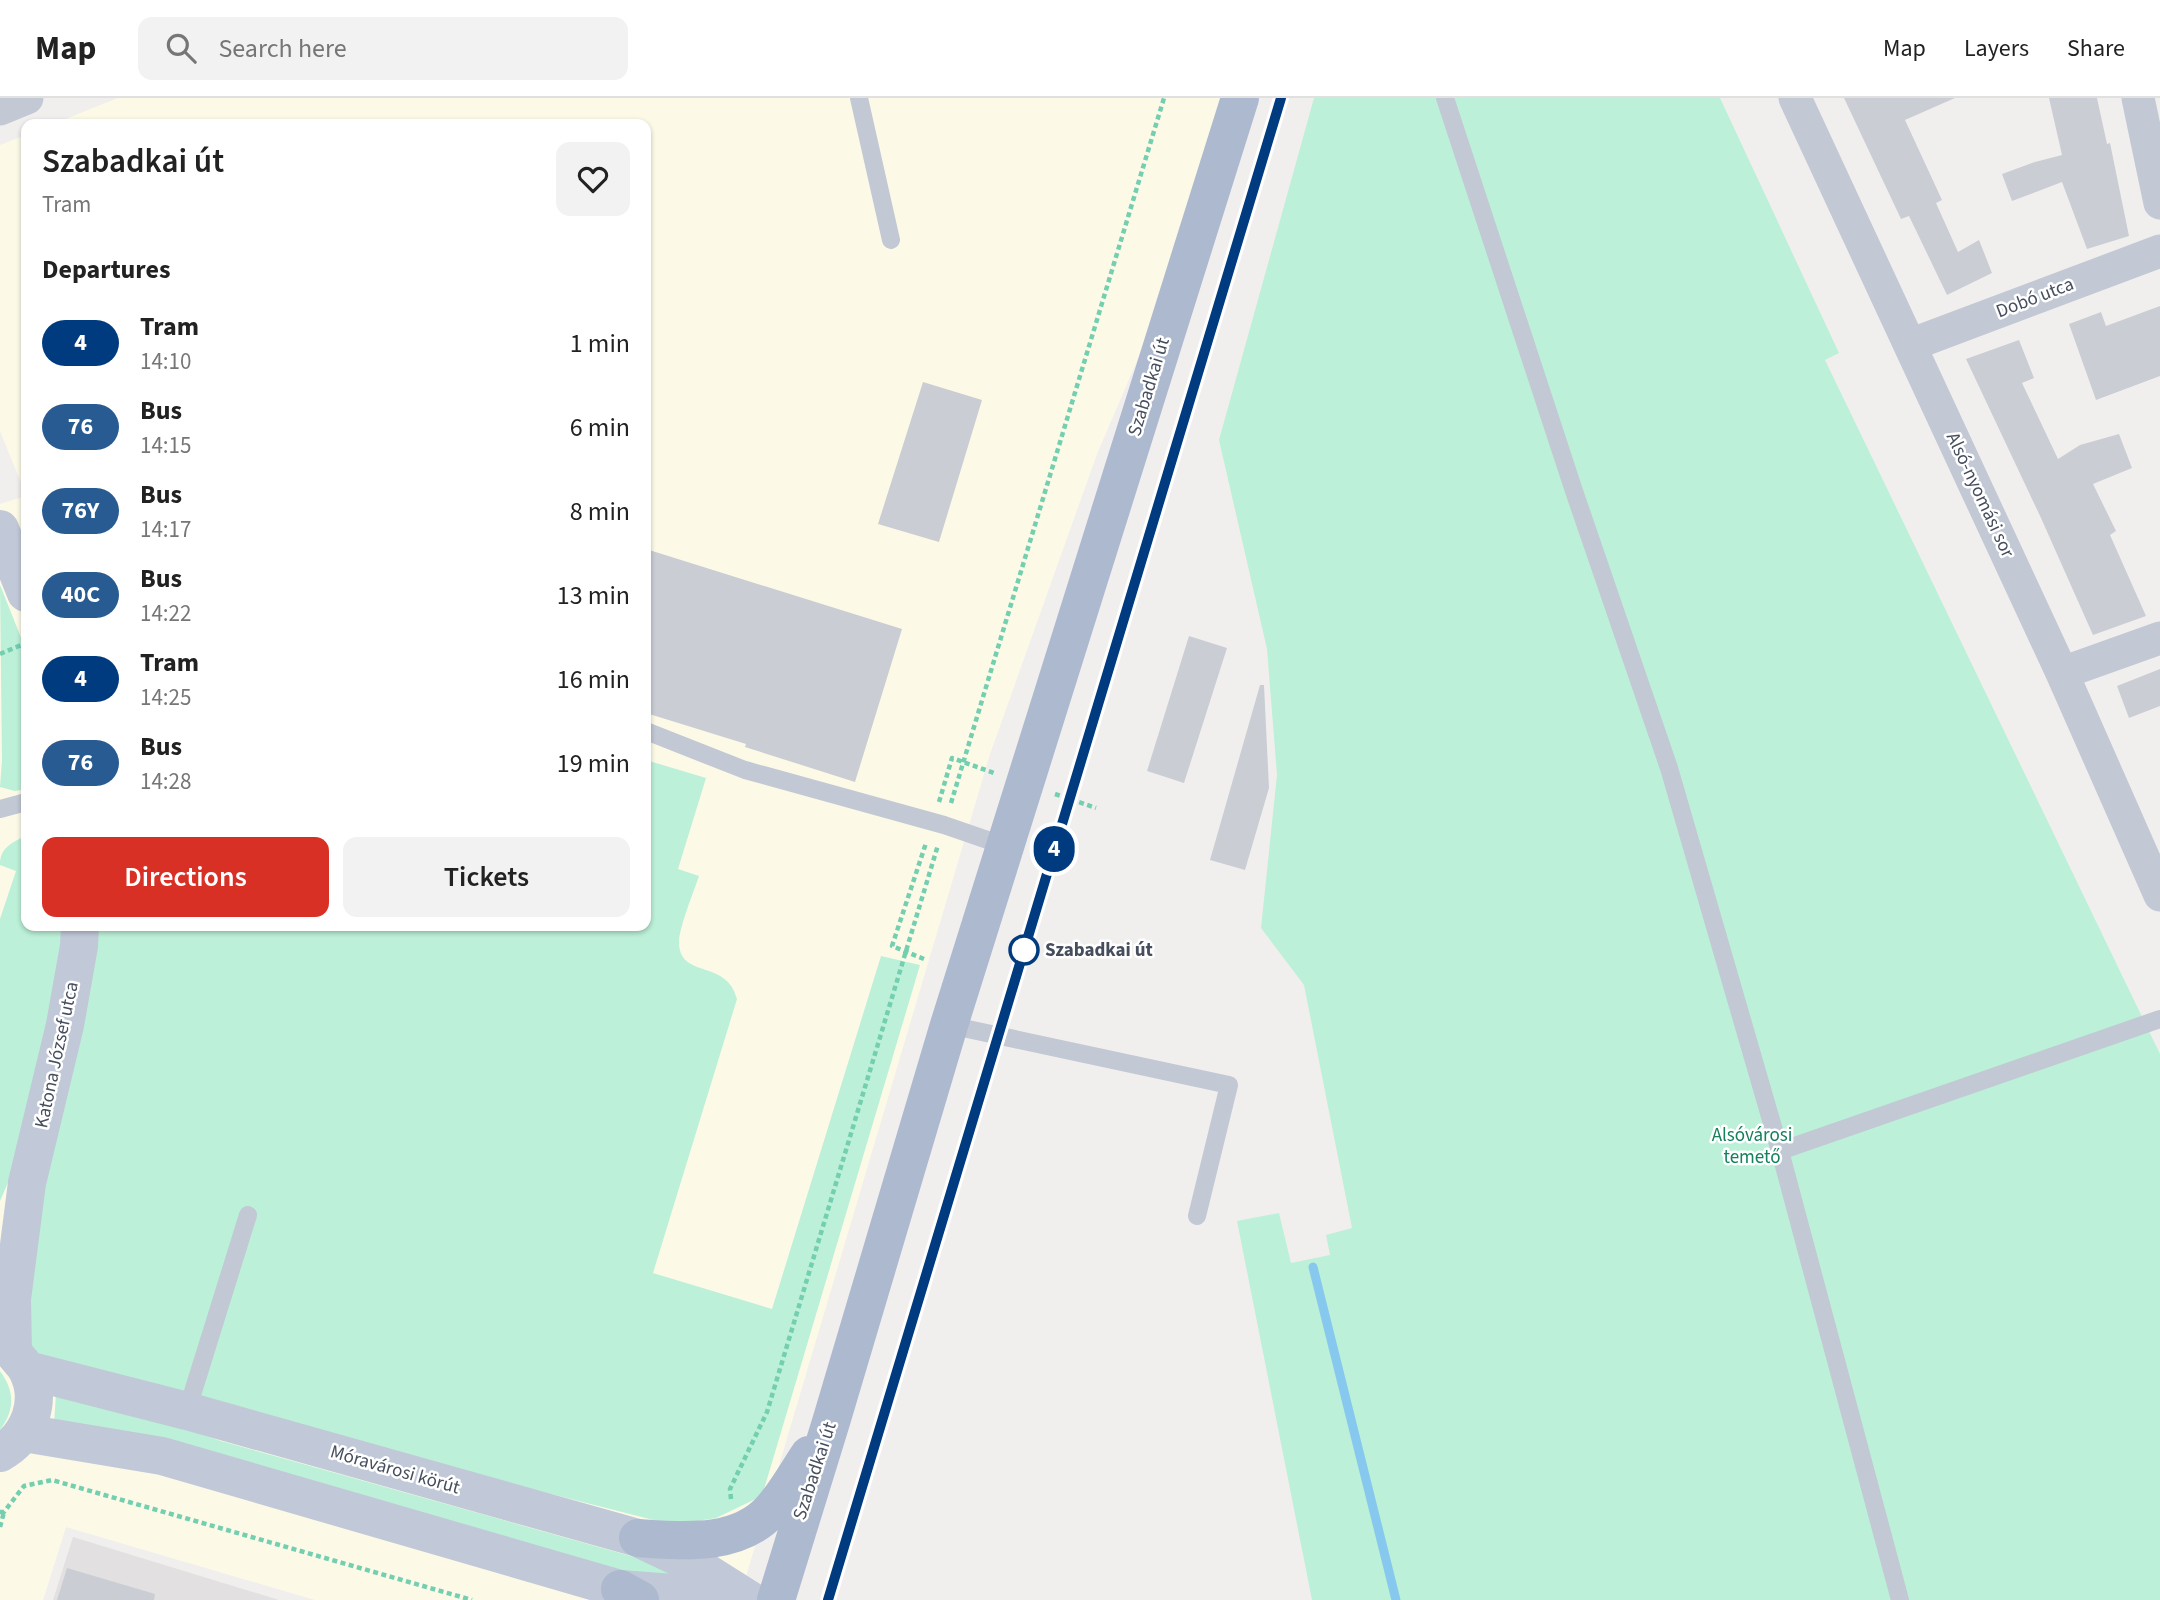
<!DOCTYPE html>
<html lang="en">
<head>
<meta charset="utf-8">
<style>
	:root { --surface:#fff; --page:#f2f2f2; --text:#222; --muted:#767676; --line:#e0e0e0; --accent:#d93025 }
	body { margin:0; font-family:"Source Sans 3",sans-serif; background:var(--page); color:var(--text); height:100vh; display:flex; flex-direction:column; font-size:26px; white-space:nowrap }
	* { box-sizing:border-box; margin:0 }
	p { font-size:23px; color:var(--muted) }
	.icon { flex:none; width:38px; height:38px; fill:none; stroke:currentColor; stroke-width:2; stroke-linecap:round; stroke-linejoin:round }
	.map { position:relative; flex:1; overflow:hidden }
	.drawer { position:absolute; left:21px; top:21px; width:630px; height:812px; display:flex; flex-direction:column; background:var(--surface); border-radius:14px; box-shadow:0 2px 5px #0004 }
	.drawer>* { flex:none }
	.badge { padding:0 14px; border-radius:23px; font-size:24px; line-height:46px }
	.map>.badge { position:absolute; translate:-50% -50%; box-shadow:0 0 0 4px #fff }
	h2 { padding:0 21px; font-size:26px; line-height:63px }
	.round { display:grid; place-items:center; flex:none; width:74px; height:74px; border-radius:14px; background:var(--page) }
	.summary { display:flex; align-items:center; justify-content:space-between; height:119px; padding:0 21px }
	h1 { font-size:33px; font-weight:600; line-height:52px }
	.cta { display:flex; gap:14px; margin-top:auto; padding:14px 21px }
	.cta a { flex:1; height:80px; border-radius:14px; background:var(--accent); color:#fff; font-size:28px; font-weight:600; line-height:80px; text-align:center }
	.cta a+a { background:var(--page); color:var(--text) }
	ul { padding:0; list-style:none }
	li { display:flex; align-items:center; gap:21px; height:84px; padding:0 21px }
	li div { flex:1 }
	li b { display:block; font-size:26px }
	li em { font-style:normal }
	li .badge { min-width:77px; font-weight:700; text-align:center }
	header { display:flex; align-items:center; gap:42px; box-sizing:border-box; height:98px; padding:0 35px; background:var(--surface); border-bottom:2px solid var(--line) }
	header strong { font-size:33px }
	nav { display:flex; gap:38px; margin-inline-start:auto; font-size:24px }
	.search { width:490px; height:63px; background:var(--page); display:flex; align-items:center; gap:18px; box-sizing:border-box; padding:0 24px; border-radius:14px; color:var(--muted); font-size:26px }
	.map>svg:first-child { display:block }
	.commercial { fill:#fcfae7 }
	.education { fill:#e2e0e0 }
	.green { fill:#bcf0d8 }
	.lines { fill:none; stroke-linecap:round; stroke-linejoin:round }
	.stream { stroke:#87c8ee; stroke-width:9 }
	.building { fill:#cacdd4 }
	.path { stroke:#73cfb0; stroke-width:4.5; stroke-dasharray:5 3.5; stroke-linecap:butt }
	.lane { stroke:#c2c8d4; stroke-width:18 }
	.street { stroke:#c2c8d4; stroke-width:33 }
	.secondary { stroke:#c1c8d8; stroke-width:38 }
	.primary { stroke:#adb9ce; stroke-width:38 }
	.tram { stroke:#b0b2b9; stroke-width:2 }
	.line-casing { stroke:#fff; stroke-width:16 }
	.line { stroke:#003b80; stroke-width:10 }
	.stop-dot { fill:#fff; stroke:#003b80; stroke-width:3.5 }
	.labels { text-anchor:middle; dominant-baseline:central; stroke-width:5; stroke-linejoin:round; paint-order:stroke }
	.street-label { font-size:19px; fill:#464e5d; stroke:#fff }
	.stop-label { font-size:19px; font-weight:bold; fill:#464e5d; stroke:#fff; text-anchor:start }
	.park-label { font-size:19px; fill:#14805c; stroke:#fff }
</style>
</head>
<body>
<header>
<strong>Map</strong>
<div class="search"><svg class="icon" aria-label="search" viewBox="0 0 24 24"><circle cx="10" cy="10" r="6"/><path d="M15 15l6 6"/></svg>Search here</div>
<nav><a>Map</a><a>Layers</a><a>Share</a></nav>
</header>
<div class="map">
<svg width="2160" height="1502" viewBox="0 0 2160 1502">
	<rect width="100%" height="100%" fill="#f1efee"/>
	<path class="commercial" d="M 118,0 L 1222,0 L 1145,244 L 1097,356 L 990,656 L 739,1502 L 315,1502 L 66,1429 L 43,1502 L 0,1502 L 0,406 L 26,398 L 26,828 L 646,828 L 646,26 L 53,26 Z
		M 26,37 L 26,397 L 0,333 L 0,47 Z"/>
	<path class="education" d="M 73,1439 L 279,1502 L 53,1502 Z"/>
	<path class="green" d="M 1314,0 L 1720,0 L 1839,255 L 1825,262 L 2160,956 L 2160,1502 L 1312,1502 L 1237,1123 L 1279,1115 L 1291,1165 L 1330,1157 L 1326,1137 L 1352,1130 L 1304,887 L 1261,830 L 1277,677 L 1267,551 L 1219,342 Z
		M 0,487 L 26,552 L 26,691 L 15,693 L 0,689 L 2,662 Z
		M 646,662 L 706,680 L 678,771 L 699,778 C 694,793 678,832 679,846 C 681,881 727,861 737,901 L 653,1175 L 772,1211 L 881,858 L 920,867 L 762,1398 L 716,1420 L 673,1427 L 64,1272 C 32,1261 29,1246 21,1217 L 93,828 L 646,828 Z
		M 21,740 L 26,740 L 26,828 L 66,828 L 23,1050 L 0,1103 L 0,821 L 16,773 L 0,767 C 0,752 8,747 21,740 Z
		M 0,1273 C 15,1293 15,1312 0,1332 Z
		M 56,1295 L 154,1320 L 221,1343 L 677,1471 L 717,1500 L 54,1326 Z"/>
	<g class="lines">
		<path class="stream" d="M 1313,1169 L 1396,1502"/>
	</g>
	<path class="building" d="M 1844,0 L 1955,0 L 1905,22 L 1942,102 L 1936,105 L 1958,154 L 1979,142 L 1992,175 L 1947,197 L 1909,118 L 1901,121 Z
		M 2049,0 L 2097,0 L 2107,46 L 2110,45 L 2129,138 L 2087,151 L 2062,84 L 2012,103 L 2002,76 L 2035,64 L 2062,57 Z
		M 2160,208 L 2160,278 L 2096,302 L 2069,226 L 2101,214 L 2106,228 Z
		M 2019,242 L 2034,280 L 2022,285 L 2058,361 L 2080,347 L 2119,336 L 2132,370 L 2093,386 L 2116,433 L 2110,437 L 2146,518 L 2093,537 L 2041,420 L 1966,261 Z
		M 923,284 L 982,302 L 939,444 L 878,426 Z
		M 646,451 L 902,531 L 855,684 L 745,649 L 746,646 L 646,615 Z
		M 1189,538 L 1227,550 L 1184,685 L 1147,673 Z
		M 2160,571 L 2160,608 L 2129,620 L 2117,588 Z
		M 1260,587 L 1264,587 L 1269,690 L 1245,772 L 1210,762 Z
		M 67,1470 L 155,1496 L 154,1502 L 57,1502 Z"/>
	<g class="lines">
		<path class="path" d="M 0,556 L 26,545
			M 1055,696 L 1096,710
			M 939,704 L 952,660 L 994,675
			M 951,705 L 1164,0
			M 924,861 L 892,848 L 926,745
			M 731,1401 L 730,1391 L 767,1314 L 938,747
			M 0,1414 L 4,1414 L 24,1388 L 52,1382 L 472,1502
			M 0,1429 L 4,1414"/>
		<path class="lane" d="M 859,0 L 891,142
			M 1445,0 L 1574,393 L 1669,670 L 1780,1053 L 1900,1502
			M 646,633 L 745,672 L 944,727 L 1005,748
			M 0,711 L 26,704
			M 949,927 L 1229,987 L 1197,1118
			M 1780,1053 L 2160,921
			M 187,1313 L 248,1117"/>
		<path class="street" d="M 1795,0 L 2062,575 L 2160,797
			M 2138,0 L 2160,105
			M 0,11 L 27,0
			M 1910,247 L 2160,153
			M 2062,575 L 2160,540"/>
		<path class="secondary" d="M 0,431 L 26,495
			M 13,1254 L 12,1201 L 27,1085 L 65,927 L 79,848 L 80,828
			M 27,1272 L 187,1313 L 638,1440 L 693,1466 L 750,1502
			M 24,1335 L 162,1358 L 620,1491 L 673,1495 L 696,1502
			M 0,1355 C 29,1339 43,1303 27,1272 C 24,1266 17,1260 13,1254"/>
		<path class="primary" d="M 638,1440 C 683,1443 739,1449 772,1411 C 786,1395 797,1375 809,1357
			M 620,1491 L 640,1502
			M 776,1502 L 831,1324 L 949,927 L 1240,0"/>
		<path class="tram" d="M 828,1502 L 1281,0"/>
	</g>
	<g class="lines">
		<g class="line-casing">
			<path id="line" d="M 828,1502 L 1281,0"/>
		</g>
		<use href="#line" class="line"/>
	</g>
	<circle class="stop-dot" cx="1024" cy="852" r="14"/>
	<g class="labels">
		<g class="street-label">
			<text transform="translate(2035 200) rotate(-21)">Dobó utca</text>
			<text transform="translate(1149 289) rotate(-73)">Szabadkai út</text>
			<text transform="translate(1980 397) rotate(65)">Alsó-nyomási sor</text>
			<text transform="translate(57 957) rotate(-78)">Katona József utca</text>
			<text transform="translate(395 1372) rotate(16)">Móravárosi körút</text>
			<text transform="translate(815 1373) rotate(-72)">Szabadkai út</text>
		</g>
		<g class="stop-label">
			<text x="1045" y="852">Szabadkai út</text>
		</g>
		<g class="park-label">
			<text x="1752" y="1037">Alsóvárosi<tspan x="1752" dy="22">temető</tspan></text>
		</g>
	</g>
</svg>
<b class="badge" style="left:1054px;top:751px;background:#003b80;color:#fff">4</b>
<section class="drawer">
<div class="summary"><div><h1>Szabadkai út</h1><p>Tram</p></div><a class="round"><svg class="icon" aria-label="heart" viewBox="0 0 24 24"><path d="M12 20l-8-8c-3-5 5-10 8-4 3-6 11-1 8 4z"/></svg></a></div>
<h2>Departures</h2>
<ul>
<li><span class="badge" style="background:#003b80;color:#fff">4</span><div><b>Tram</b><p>14:10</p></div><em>1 min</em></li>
<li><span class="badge" style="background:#275b91;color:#fff">76</span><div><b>Bus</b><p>14:15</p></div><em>6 min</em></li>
<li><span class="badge" style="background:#275b91;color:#fff">76Y</span><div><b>Bus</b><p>14:17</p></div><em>8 min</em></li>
<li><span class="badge" style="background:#275b91;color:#fff">40C</span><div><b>Bus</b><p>14:22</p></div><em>13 min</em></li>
<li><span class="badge" style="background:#003b80;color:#fff">4</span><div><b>Tram</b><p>14:25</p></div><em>16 min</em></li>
<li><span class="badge" style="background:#275b91;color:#fff">76</span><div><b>Bus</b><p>14:28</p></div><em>19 min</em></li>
</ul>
<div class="cta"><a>Directions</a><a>Tickets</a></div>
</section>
</div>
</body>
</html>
